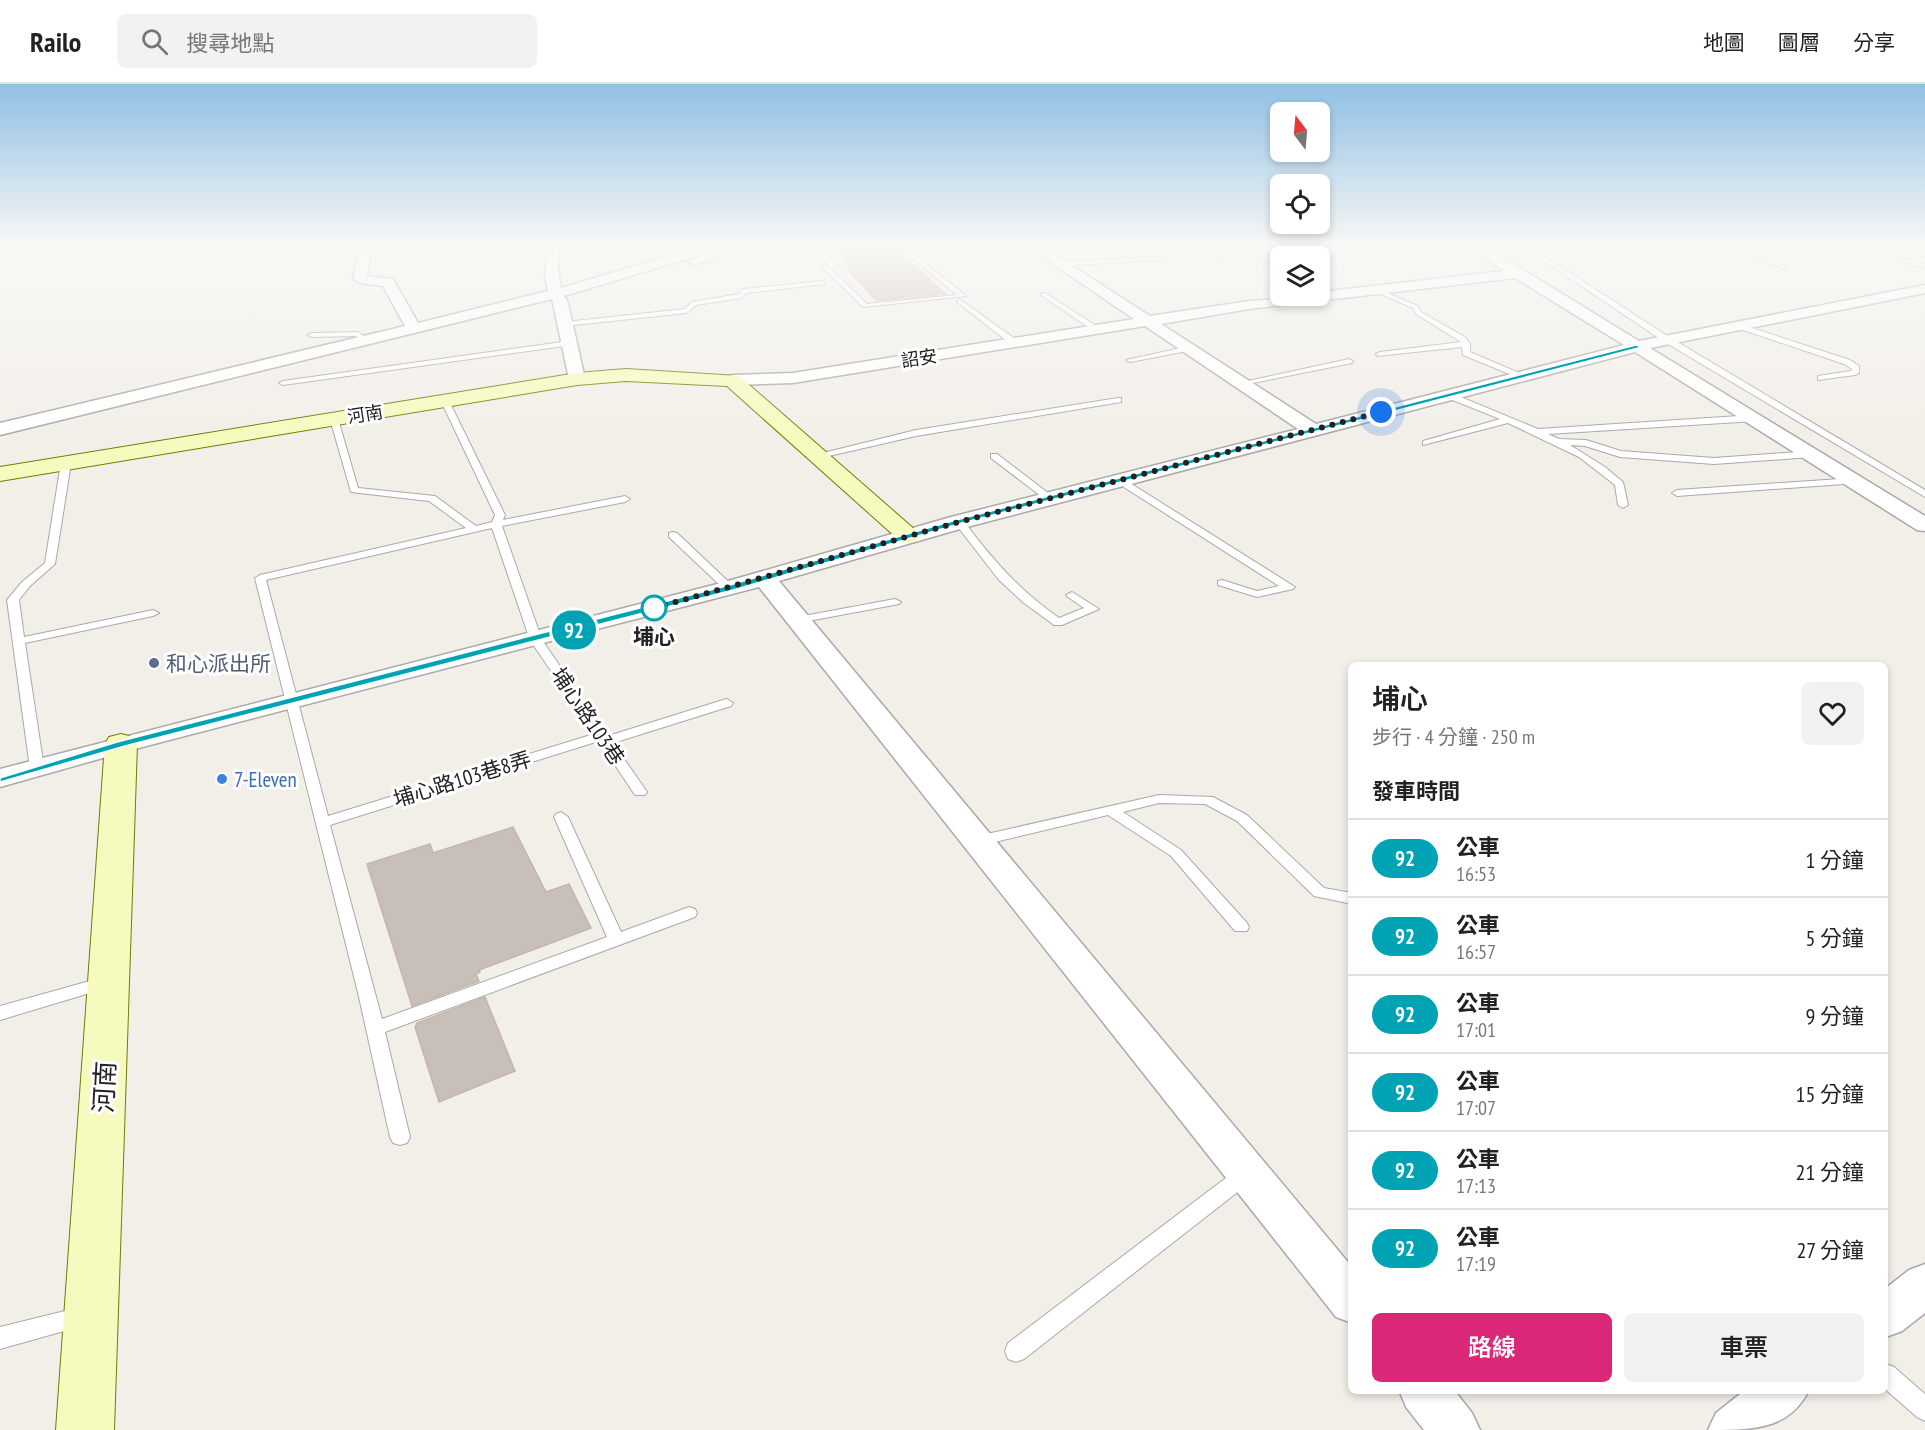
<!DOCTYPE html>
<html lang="zh-TW">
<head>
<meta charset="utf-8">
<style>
	:root { --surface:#fff; --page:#f2f2f2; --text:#222; --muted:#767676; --line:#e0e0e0; --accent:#db2777 }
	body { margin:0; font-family:"PT Sans Narrow","Noto Sans TC",sans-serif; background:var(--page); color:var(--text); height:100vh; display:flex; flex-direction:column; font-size:22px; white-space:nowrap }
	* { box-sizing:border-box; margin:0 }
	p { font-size:20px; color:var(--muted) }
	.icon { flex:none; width:33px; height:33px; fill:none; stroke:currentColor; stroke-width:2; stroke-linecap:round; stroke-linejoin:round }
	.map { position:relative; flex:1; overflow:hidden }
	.drawer { position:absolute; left:1348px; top:578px; width:540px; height:732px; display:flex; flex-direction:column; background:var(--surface); border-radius:9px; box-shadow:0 3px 9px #0003 }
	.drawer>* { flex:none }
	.badge { padding:0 12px; border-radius:20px; font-size:21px; line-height:39px }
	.needle { width:39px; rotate:344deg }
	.controls { position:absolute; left:1270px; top:18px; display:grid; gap:12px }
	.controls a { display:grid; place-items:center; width:60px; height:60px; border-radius:9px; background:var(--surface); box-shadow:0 3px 9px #0003; font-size:30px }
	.you { position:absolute; width:30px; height:30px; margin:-15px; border:4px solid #fff; border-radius:50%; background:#1a73e8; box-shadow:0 0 0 9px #1a73e833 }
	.map>.badge { position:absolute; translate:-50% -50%; box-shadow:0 0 0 3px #fff }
	h2 { padding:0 24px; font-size:22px; line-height:54px }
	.round { display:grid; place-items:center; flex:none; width:63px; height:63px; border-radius:9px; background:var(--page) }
	.headline { display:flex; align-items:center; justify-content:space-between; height:102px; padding:0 24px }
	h1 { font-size:28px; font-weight:600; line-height:45px }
	.cta { display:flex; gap:12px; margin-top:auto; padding:12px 24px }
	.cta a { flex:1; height:69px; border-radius:9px; background:var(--accent); color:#fff; font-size:24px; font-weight:600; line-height:69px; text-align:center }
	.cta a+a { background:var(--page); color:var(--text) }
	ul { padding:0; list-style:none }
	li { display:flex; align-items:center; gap:18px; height:78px; padding:0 24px; border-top:2px solid var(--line) }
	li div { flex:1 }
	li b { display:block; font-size:22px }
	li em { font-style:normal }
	li .badge { min-width:66px; font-weight:700; text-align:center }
	header { display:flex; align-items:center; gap:36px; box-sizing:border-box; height:84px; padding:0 30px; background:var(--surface); border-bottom:2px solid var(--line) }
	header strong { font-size:28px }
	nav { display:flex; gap:33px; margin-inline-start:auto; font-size:21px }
	.search { width:420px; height:54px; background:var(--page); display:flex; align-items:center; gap:15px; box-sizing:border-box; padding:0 21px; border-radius:9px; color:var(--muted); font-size:22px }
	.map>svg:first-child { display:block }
	.farmland { fill:#eef0d5 }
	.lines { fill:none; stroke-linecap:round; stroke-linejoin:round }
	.stream { fill:#aad3df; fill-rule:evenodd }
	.building { fill:#c7bfb8; stroke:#c4b6ab; stroke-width:1.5 }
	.lane-casing { stroke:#a9a9a9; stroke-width:2 }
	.street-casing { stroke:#a9a9a9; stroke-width:3 }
	.secondary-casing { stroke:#707d05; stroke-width:2 }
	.lane { fill:#fff; fill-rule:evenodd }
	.street { fill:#fff; fill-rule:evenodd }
	.secondary { fill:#f7fabf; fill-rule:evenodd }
	.line { fill:#00a3b4; stroke:#fff; stroke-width:1.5 }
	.walk { stroke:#222; stroke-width:6; stroke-dasharray:0 10.8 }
	.stop-dot { fill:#fff; stroke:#00a3b4; stroke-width:3 }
	.service-dot { fill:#5c6f8a; stroke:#fff; stroke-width:2 }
	.shop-dot { fill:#3f7fe0; stroke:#fff; stroke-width:2 }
	.labels { text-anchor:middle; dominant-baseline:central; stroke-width:6; stroke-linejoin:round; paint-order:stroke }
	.far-street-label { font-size:18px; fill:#222; stroke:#fff }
	.stop-label { font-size:21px; font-weight:bold; fill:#222; stroke:#fff }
	.service-label { font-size:21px; fill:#4e5e75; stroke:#fff; text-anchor:start }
	.street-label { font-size:21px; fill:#222; stroke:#fff }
	.shop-label { font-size:21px; fill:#366cbe; stroke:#fff; text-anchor:start }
	.near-street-label { font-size:26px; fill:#222; stroke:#fff }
</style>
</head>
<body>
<header>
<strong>Railo</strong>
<div class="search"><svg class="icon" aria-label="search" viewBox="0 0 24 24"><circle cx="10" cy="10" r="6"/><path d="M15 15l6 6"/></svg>搜尋地點</div>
<nav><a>地圖</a><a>圖層</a><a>分享</a></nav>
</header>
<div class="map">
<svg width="1925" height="1346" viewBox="0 0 1925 1346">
	<rect width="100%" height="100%" fill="#f2efe9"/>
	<path class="farmland" d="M 457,163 L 645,163 L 458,177 Z"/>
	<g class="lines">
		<path class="stream" d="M 523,220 L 528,221 L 418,250 L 415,248 Z"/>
	</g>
	<path class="building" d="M 832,163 L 892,163 L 946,210 L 877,217 L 847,185 L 853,185 Z
		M 513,743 L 546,808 L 569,800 L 591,844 L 479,886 L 480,888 L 476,890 L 479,897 L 412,922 L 367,780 L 430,760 L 433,769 Z
		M 485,913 L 515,987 L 439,1018 L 415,943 L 417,939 Z"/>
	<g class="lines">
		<g class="lane-casing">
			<path id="lane" d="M 810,163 L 816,163 L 837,181 L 837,183 L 830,184 L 867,220 L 957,211 L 899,163 L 906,163 L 966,212 L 863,223 L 823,184 L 823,182 L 830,181 Z
				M 1523,163 L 1530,163 L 1669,253 L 1925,406 L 1925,413 L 1663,257 Z
				M 1713,163 L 1722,163 L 1788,183 L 1783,184 Z
				M 1845,163 L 1855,163 L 1925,180 L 1925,184 Z
				M 1304,165 L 1302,168 L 1265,170 L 1281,179 L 1281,184 L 1257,170 L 1061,182 L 1058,180 L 1061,178 Z
				M 823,197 L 825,200 L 746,209 L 742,214 L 696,221 L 687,229 L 565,242 L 561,240 L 565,238 L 685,225 L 692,218 L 739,210 L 743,205 Z
				M 1372,204 L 1376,204 L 1418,222 L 1421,228 L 1465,253 L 1470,260 L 1470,268 L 1526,292 L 1519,294 L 1463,271 L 1462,263 L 1377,272 L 1376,270 L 1380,268 L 1461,258 L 1416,230 L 1413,224 L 1372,206 Z
				M 1041,209 L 1045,209 L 1101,245 L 1094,247 L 1041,211 Z
				M 959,215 L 1018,257 L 1018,261 L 1012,261 L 957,218 Z
				M 1740,240 L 1850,276 L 1859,282 L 1859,289 L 1855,291 L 1818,296 L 1818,292 L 1851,287 L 1852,285 L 1844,280 L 1737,244 L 1736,242 Z
				M 358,248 L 368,255 L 368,259 L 362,259 L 356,252 L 312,253 L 308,251 L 312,249 Z
				M 569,257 L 573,259 L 572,261 L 283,301 L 279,299 L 283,297 Z
				M 1190,262 L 1194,264 L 1193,266 L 1130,278 L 1126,276 Z
				M 1349,275 L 1353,277 L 1352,279 L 1243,301 L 1239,299 Z
				M 1445,309 L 1451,309 L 1538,345 L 1755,331 L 1759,334 L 1755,337 L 1548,350 L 1559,355 L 1586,356 L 1621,367 L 1714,374 L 1811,367 L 1816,370 L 1811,373 L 1714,380 L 1620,373 L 1585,362 L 1570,361 L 1605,383 L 1623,398 L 1628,421 L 1623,424 L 1618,421 L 1615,401 L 1579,373 L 1508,339 L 1423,361 L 1423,357 L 1500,335 L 1445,313 Z
				M 1118,314 L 1121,314 L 1121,318 L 916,352 L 816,375 L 811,372 L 916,346 Z
				M 442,315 L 449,317 L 505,431 L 503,436 L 625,412 L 630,415 L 625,418 L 502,442 L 542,556 L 608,652 L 723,616 L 727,615 L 733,619 L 731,622 L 613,659 L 647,708 L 645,711 L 635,711 L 599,657 L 330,741 L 382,935 L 607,853 L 554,733 L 556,730 L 561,728 L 568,733 L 621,848 L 689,823 L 695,825 L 697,829 L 695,833 L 385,948 L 410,1053 L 407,1059 L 400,1061 L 393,1059 L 390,1053 L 359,913 L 255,494 L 260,491 L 466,444 L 429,417 L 351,408 L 330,335 L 334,332 L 338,335 L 358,404 L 435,412 L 476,442 L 492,438 L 495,431 L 441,317 ZM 492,444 L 530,556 L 594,650 L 328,732 L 266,496 Z
				M 991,370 L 997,370 L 1052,412 L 1052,416 L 1046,416 L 991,374 Z
				M 66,376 L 71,379 L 55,480 L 30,502 L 19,516 L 24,553 L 153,526 L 159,529 L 153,532 L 25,559 L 44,684 L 37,688 L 30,684 L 7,516 L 22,498 L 45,479 L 61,379 Z
				M 1116,394 L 1122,394 L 1295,503 L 1293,505 L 1257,513 L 1218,501 L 1218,497 L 1222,496 L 1257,507 L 1279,502 L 1116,398 Z
				M 1855,394 L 1858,395 L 1858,399 L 1677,412 L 1672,409 L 1677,406 Z
				M 959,435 L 963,436 C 991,474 1020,507 1059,534 L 1084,524 L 1068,513 L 1066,511 L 1072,508 L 1099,525 L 1062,541 L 1054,541 L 1024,519 L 999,496 L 954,438 Z
				M 673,448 L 677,449 L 733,502 L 733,506 L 725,506 L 669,453 L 669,449 Z
				M 895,515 L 901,518 L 899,520 L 798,539 L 792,536 L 798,533 Z
				M 1159,711 L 1213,713 L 1247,731 L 1324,804 L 1352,809 L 1352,820 L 1314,812 L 1237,737 L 1205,720 L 1159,719 L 1123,728 L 1181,766 L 1247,839 L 1249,843 L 1247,847 L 1235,847 L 1171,772 L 1108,731 L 978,762 L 971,757 L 978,752 Z
				M 104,893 L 110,895 L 112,899 L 110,903 L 0,936 L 0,922 Z
				M 1246,1081 L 1253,1084 L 1256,1090 L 1253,1096 L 1024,1275 L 1016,1278 L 1008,1275 L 1005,1267 L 1008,1259 L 1239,1084 Z
				M 81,1223 L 89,1226 L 92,1233 L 89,1240 L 0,1265 L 0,1243 Z
				M 1886,1280 L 1894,1283 L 1925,1310 L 1925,1337 L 1917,1333 L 1886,1306 Z"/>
		</g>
		<g class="street-casing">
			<path id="street" d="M 548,163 L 560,163 L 558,185 L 561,204 L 699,163 L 718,163 L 717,166 L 744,163 L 694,181 L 687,177 L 710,168 L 564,212 L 568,219 L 585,295 L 583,299 L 577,300 L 569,295 L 552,215 L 0,351 L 0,339 L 405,242 L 383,202 L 360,199 L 353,195 L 358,171 L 368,171 L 370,174 L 367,192 L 393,195 L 418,239 L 548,207 L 545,192 Z
				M 1028,163 L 1043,163 L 1150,232 L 1249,217 L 1320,212 L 1320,208 L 1504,187 L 1472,163 L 1486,163 L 1639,257 L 1925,201 L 1925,209 L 1650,264 L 1925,432 L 1925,447 L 1917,446 L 1635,268 L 967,443 L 779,497 L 1352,1183 L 1352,1239 L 1336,1233 L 759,503 L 131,666 L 0,703 L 0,685 L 721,499 L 951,433 L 1298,345 L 1145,242 L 793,299 L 732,301 L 724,296 L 732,291 L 793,289 L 1134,235 ZM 1515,194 L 1624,261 L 1316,340 L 1161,240 L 1249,225 Z
				M 1897,163 L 1925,164 L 1925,172 L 1898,166 Z
				M 1925,1180 L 1925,1229 L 1902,1247 L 1886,1253 L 1886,1204 L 1909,1186 Z
				M 1399,1306 L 1454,1306 L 1472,1329 L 1480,1346 L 1424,1346 L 1406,1323 Z
				M 1745,1306 L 1809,1306 C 1789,1346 1753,1346 1708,1346 L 1716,1329 Z"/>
		</g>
		<g class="secondary-casing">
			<path id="secondary" d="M 626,285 L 739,292 L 921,451 L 917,456 L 908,459 L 899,456 L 727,302 L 626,297 L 577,301 L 0,397 L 0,383 L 577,289 Z
				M 121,650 L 133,653 L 137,660 L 114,1346 L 56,1346 L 105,660 L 109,653 Z"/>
		</g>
		<use href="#lane" class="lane"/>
		<use href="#street" class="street"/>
		<use href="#secondary" class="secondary"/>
	</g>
	<linearGradient id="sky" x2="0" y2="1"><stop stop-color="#8fc0e4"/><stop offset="0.46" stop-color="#f9f8f5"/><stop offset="1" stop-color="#f9f8f5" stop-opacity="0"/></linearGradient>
	<rect width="1925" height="351" fill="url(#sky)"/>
	<path class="line" d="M 1636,261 L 1642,263 L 962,439 L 733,506 L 125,662 L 0,698 L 0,694 L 117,658 L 726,502 L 956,436 Z"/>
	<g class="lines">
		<path class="walk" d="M 654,524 L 644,527 L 959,438 L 1381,328"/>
	</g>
	<circle class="stop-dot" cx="654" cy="524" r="12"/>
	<circle class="service-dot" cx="154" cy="579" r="6"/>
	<circle class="shop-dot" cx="222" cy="695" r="6"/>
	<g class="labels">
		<g class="far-street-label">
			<text transform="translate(919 274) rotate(-9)">詔安</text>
			<text transform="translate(365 330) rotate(-9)">河南</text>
		</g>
		<g class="stop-label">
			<text x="654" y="552">埔心</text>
		</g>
		<g class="service-label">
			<text x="166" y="579">和心派出所</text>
		</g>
		<g class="street-label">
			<text transform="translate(588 632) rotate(56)">埔心路103巷</text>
			<text transform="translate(462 695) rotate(-17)">埔心路103巷8弄</text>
		</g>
		<g class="shop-label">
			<text x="234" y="695">7-Eleven</text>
		</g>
		<g class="near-street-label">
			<text transform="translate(104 1003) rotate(-87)">河南</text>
		</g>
	</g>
</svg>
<div class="controls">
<a><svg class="needle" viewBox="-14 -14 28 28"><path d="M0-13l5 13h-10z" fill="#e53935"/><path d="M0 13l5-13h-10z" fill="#767676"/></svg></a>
<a><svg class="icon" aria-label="locate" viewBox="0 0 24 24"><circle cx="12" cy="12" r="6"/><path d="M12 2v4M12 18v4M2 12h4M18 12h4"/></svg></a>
<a><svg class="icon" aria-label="layers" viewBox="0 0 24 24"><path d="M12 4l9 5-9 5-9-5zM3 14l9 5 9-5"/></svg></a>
</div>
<div class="you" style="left:1381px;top:328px"></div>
<b class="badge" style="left:574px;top:546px;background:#00a3b4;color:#fff">92</b>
<section class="drawer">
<div class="headline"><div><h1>埔心</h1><p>步行 · 4 分鐘 · 250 m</p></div><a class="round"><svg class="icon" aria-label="heart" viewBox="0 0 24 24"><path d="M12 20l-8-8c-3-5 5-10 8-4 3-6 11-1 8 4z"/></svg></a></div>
<h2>發車時間</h2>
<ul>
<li><span class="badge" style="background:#00a3b4;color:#fff">92</span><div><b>公車</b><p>16:53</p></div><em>1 分鐘</em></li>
<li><span class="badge" style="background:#00a3b4;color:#fff">92</span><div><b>公車</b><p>16:57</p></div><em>5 分鐘</em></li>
<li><span class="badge" style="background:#00a3b4;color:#fff">92</span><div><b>公車</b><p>17:01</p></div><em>9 分鐘</em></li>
<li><span class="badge" style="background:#00a3b4;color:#fff">92</span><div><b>公車</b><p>17:07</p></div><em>15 分鐘</em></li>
<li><span class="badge" style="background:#00a3b4;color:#fff">92</span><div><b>公車</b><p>17:13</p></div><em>21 分鐘</em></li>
<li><span class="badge" style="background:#00a3b4;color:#fff">92</span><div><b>公車</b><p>17:19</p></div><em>27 分鐘</em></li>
</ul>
<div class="cta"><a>路線</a><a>車票</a></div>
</section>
</div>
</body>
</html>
